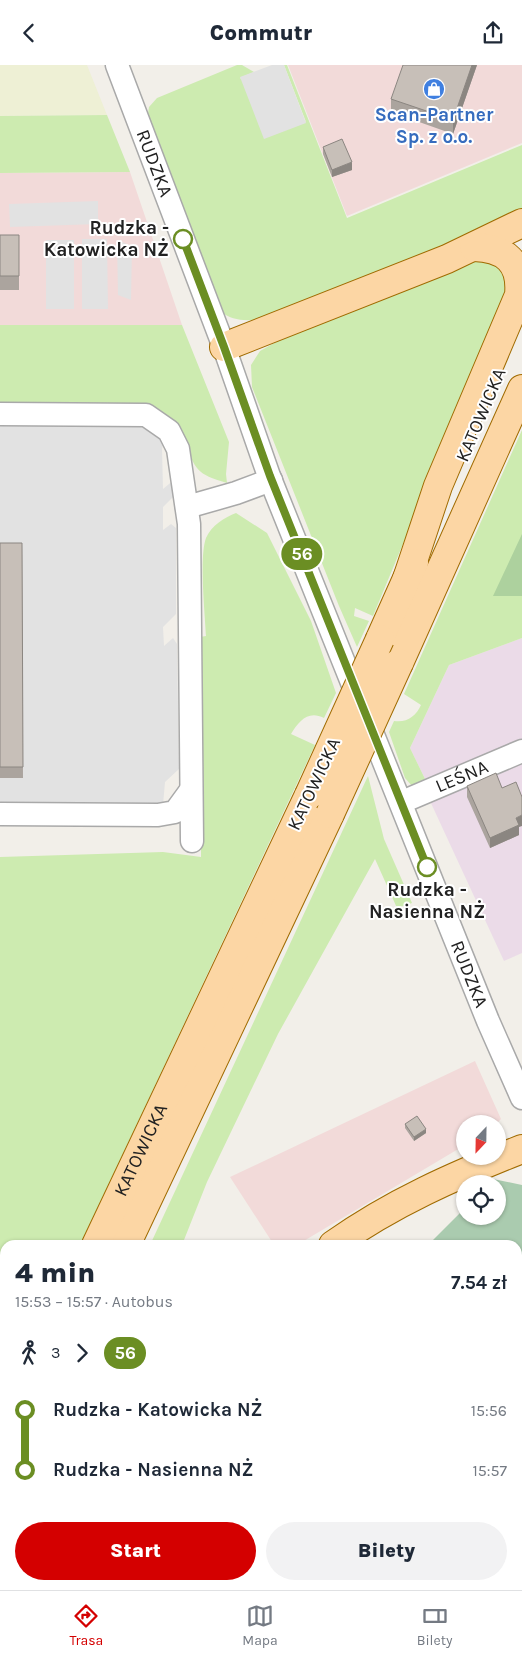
<!DOCTYPE html>
<html lang="pl">
<head>
<meta charset="utf-8">
<style>
	:root { --surface:#fff; --page:#f2f2f3; --text:#1f2937; --muted:#747a83; --line:#e0e1e3; --accent:#d40000 }
	body { margin:0; font-family:Karla,sans-serif; background:var(--page); color:var(--text); height:100vh; display:flex; flex-direction:column; font-size:19px; white-space:nowrap }
	* { box-sizing:border-box; margin:0 }
	p { font-size:16px; color:var(--muted) }
	.icon { flex:none; width:28px; height:28px; fill:none; stroke:currentColor; stroke-width:2; stroke-linecap:round; stroke-linejoin:round }
	.map { position:relative; flex:1; overflow:hidden }
	.panel { position:absolute; left:0px; top:1175px; width:522px; height:350px; display:flex; flex-direction:column; background:var(--surface); border-radius:15px 15px 0 0; box-shadow:0 1px 4px #0004 }
	.panel>* { flex:none }
	.badge { padding:0 10px; border-radius:16px; font-size:18px; line-height:32px }
	.needle { width:32px; rotate:202deg }
	.controls { position:absolute; left:456px; top:1050px; display:grid; gap:10px }
	.controls a { display:grid; place-items:center; width:50px; height:50px; border-radius:50%; background:var(--surface); box-shadow:0 1px 4px #0004; font-size:25px }
	.map>.badge { position:absolute; translate:-50% -50%; box-shadow:0 0 0 2px #fff }
	.legs { display:flex; align-items:center; gap:8px; height:55px; padding:0 15px; font-size:16px }
	.legs p { margin-inline-start:auto }
	.overview { display:flex; align-items:center; justify-content:space-between; height:85px; padding:0 15px }
	h1 { font-size:28px; font-weight:800; line-height:38px }
	.primary-button { display:flex; gap:10px; margin-top:auto; padding:10px 15px }
	.primary-button a { flex:1; height:58px; border-radius:30px; background:var(--accent); color:#fff; font-size:20px; font-weight:800; line-height:58px; text-align:center }
	.primary-button a+a { background:var(--page); color:var(--text) }
	ul { padding:0 15px; list-style:none }
	li { display:flex; align-items:center; gap:18px; height:60px; font-size:19px }
	li i { display:grid; place-items:center; width:8px; height:100%; margin:0 6px; background:currentColor }
	li i::after { content:''; width:12px; height:12px; margin:-6px; border:4px solid; border-radius:50%; background:var(--surface) }
	li p { margin-inline-start:auto }
	li:first-child i { background:linear-gradient(#0000 50%,currentColor 0) }
	li:last-child i { background:linear-gradient(currentColor 50%,#0000 0) }
	header { display:flex; justify-content:space-between; align-items:center; height:65px; padding:0 15px; background:var(--surface); font-size:22px; font-weight:800 }
	.dock { display:flex; justify-content:space-around; align-items:center; height:70px; border-top:1px solid var(--line); background:var(--surface); font-size:14px; color:var(--muted) }
	.dock a { display:grid; justify-items:center; gap:2px }
	.dock .selected { color:var(--accent) }
	.map>svg:first-child { display:block }
	.commercial { fill:#f2dad9 }
	.industrial { fill:#ebdbe8 }
	.farmland { fill:#eef0d5 }
	.grass { fill:#cdebb0 }
	.forest { fill:#add19e }
	.cemetery { fill:#aacbaf }
	.parking { fill:#e2e2e2 }
	.lines { fill:none; stroke-linecap:round; stroke-linejoin:round }
	.minor-casing { stroke:#a9a9a9; stroke-width:25 }
	.major-casing { stroke:#a06b00; stroke-width:30 }
	.minor { stroke:#fff; stroke-width:22 }
	.major { stroke:#fcd6a4; stroke-width:28 }
	.major-bridge-casing { stroke:#a06b00; stroke-width:30; stroke-linecap:butt }
	.major-bridge { stroke:#fcd6a4; stroke-width:28 }
	.wall { fill:#aba49e }
	.shaded-wall { fill:#8b8681 }
	.building { fill:#c7bfb8; stroke:#8b8681 }
	.line-1-casing { stroke:#fff; stroke-width:11 }
	.line-1 { stroke:#6b8e23; stroke-width:8 }
	.stop-1-dot { fill:#fff; stroke:#6b8e23; stroke-width:2.5 }
	.labels { text-anchor:middle; dominant-baseline:central; stroke-width:4; stroke-linejoin:round; paint-order:stroke }
	.shop-label { font-size:19px; font-weight:bold; fill:#366cbe; stroke:#fff }
	.street-label { font-size:19px; fill:#222; stroke:#fff }
	.stop-label { font-size:19px; font-weight:bold; fill:#222; stroke:#fff; text-anchor:end }
</style>
</head>
<body>
<header><svg class="icon" aria-label="back" viewBox="0 0 24 24"><path d="M15 5l-7 7 7 7"/></svg>Commutr<svg class="icon" aria-label="share" viewBox="0 0 24 24"><path d="M12 15V3M7 8l5-5 5 5M5 13v7h14v-7"/></svg></header>
<div class="map">
<svg width="522" height="1525" viewBox="0 0 522 1525">
	<rect width="100%" height="100%" fill="#f2efe9"/>
	<path class="commercial" d="M 288,0 L 522,0 L 522,78 L 347,151 Z
		M 130,107 L 182,260 L 0,260 L 0,108 Z
		M 475,996 L 501,1054 L 496,1059 L 465,1059 L 465,1080 L 297,1180 L 274,1180 L 230,1112 Z"/>
	<path class="industrial" d="M 522,573 L 522,678 L 426,716 L 410,683 L 449,600 Z
		M 522,698 L 522,888 L 504,896 L 430,736 Z"/>
	<path class="farmland" d="M 0,0 L 87,0 L 107,50 L 0,51 Z"/>
	<path class="grass" d="M 237,0 L 242,0 L 254,7 L 240,13 L 306,57 L 284,0 L 287,0 L 347,153 L 522,80 L 522,153 L 254,255 C 240,256 231,254 219,246 L 147,54 L 149,42 L 157,33 Z
		M 107,50 L 130,107 L 0,108 L 0,51 Z
		M 496,193 L 512,217 L 373,551 L 355,543 L 354,551 L 369,556 L 357,582 L 339,541 L 252,322 L 251,300 L 260,286 L 294,267 L 462,197 Z
		M 0,260 L 182,260 L 229,377 L 226,409 L 227,418 C 196,409 196,405 184,376 L 0,341 Z
		M 522,365 L 522,573 L 449,600 L 410,683 L 426,716 L 418,721 L 412,721 L 405,713 L 389,667 L 394,656 C 407,658 416,651 421,640 L 404,629 Z
		M 236,448 L 267,468 L 311,556 L 336,628 L 324,653 C 308,645 299,656 291,669 L 315,680 L 80,1180 L 5,1180 L 5,1218 L 0,1217 L 0,792 L 163,787 L 201,792 L 200,572 L 206,571 C 205,548 199,492 206,473 C 211,461 225,452 236,448 Z
		M 368,711 L 384,774 L 412,838 L 397,843 L 375,794 L 278,969 L 207,1117 L 182,1180 L 150,1180 Z
		M 5,1289 L 5,1341 L 0,1352 L 0,1303 Z"/>
	<path class="forest" d="M 522,469 L 522,531 L 493,531 Z
		M 5,1517 L 5,1520 L 58,1520 L 55,1525 L 0,1525 Z"/>
	<path class="cemetery" d="M 493,1114 L 522,1120 L 522,1525 L 178,1525 L 181,1520 L 518,1520 L 518,1180 L 428,1180 L 465,1143 L 465,1151 L 498,1151 L 498,1119 L 488,1119 Z"/>
	<path class="parking" d="M 272,0 L 284,0 L 306,58 L 264,74 L 240,12 Z
		M 98,136 L 98,159 L 10,162 L 9,139 Z
		M 82,174 L 107,174 L 108,244 L 82,244 Z
		M 46,175 L 74,175 L 74,244 L 46,244 Z
		M 117,175 L 132,181 L 131,235 L 118,230 Z
		M 145,340 L 159,344 L 175,358 L 163,379 L 162,384 L 163,424 L 175,414 L 176,429 L 163,442 L 163,465 L 171,459 L 176,463 L 176,549 L 163,562 L 164,581 L 173,573 L 177,579 L 179,704 L 165,717 L 163,740 L 0,759 L 0,341 Z"/>
	<g class="lines">
		<g class="minor-casing">
			<g id="minor">
				<path id="s1" d="M 117,0 L 224,282 L 269,411 L 488,956 L 522,1033"/>
				<path d="M 0,349 L 146,350 L 169,366 L 178,384 L 189,459 L 192,776"/>
				<path d="M 187,442 L 236,428 L 271,415"/>
				<path id="s2" d="M 402,737 L 522,686"/>
				<path d="M 0,749 L 158,750 L 175,747 L 191,725"/>
			</g>
		</g>
		<g class="major-casing">
			<g id="major">
				<path d="M 224,282 L 447,194 L 522,158"/>
				<path d="M 407,514 L 438,421 L 519,230 C 522,197 505,183 474,182"/>
				<path d="M 380,574 L 414,498"/>
				<path d="M 399,598 L 522,324"/>
				<path id="s3" d="M 96,1180 L 309,730"/>
				<path d="M 126,1180 L 330,749"/>
				<path d="M 333,1180 C 392,1138 456,1110 522,1084"/>
				<path d="M 0,1383 L 5,1373"/>
				<path d="M 0,1455 L 5,1444"/>
			</g>
		</g>
		<use href="#minor" class="minor"/>
		<use href="#major" class="major"/>
		<g class="major-bridge-casing">
			<path id="major-bridge" d="M 309,730 L 380,574
				M 330,749 L 399,598"/>
		</g>
		<use href="#major-bridge" class="major-bridge"/>
	</g>
	<path class="wall" d="M 477,0 L 453,69 L 391,47 L 391,34 Z
		M 323,82 L 352,105 L 332,112 L 323,89 Z
		M 0,170 L 19,170 L 19,225 L 0,225 Z
		M 0,478 L 22,478 L 23,713 L 0,713 Z
		M 467,721 L 519,762 L 519,770 L 490,783 L 467,732 Z
		M 405,1059 L 426,1068 L 414,1076 L 405,1063 Z"/>
	<path class="shaded-wall" d="M 472,0 L 477,0 L 453,69 L 453,55 Z
		M 352,97 L 352,105 L 332,112 L 332,105 Z
		M 522,750 L 522,761 L 519,762 L 519,770 L 490,783 L 490,773 L 516,753 Z
		M 426,1064 L 426,1068 L 414,1076 L 414,1072 Z"/>
	<path class="building" d="M 403,0 L 472,0 L 453,55 L 391,34 Z
		M 342,74 L 352,97 L 332,105 L 323,82 Z
		M 0,170 L 19,170 L 19,211 L 0,211 Z
		M 0,478 L 22,478 L 23,702 L 0,702 Z
		M 496,708 L 502,723 L 516,717 L 522,732 L 522,750 L 516,753 L 519,760 L 490,773 L 467,721 Z
		M 417,1051 L 426,1064 L 414,1072 L 405,1059 Z"/>
	<g class="lines">
		<g class="line-1-casing">
			<path id="line-1" d="M 183,174 L 224,282 L 270,411 L 427,802"/>
		</g>
		<use href="#line-1" class="line-1"/>
	</g>
	<defs>
		<g id="shop-disc" transform="scale(1.125)"><circle r="9.5" fill="#3f7fe0" stroke="#fff"/><path d="M-5-2.5h2.3a2.7 3.5 0 0 1 5.4 0H5L5.5 6h-11ZM-1.5-2.5h3a1.5 2.3 0 0 0-3 0Z" fill="#fff"/></g>
	</defs>
	<g fill-rule="evenodd">
		<use href="#shop-disc" x="434" y="24"/>
	</g>
	<g class="stop-1-dot">
		<circle cx="183" cy="174" r="9"/>
		<circle cx="427" cy="802" r="9"/>
	</g>
	<g class="labels">
		<g class="shop-label">
			<text x="434" y="50">Scan-Partner<tspan x="434" dy="22">Sp. z o.o.</tspan></text>
		</g>
		<g class="street-label">
			<text stroke="none"><textPath href="#s1" startOffset="105">RUDZKA</textPath></text>
			<text transform="translate(481 350) rotate(-67)">KATOWICKA</text>
			<text stroke="none"><textPath href="#s2" startOffset="65">LEŚNA</textPath></text>
			<text transform="translate(314 719) rotate(-65)">KATOWICKA</text>
			<text stroke="none"><textPath href="#s1" startOffset="975">RUDZKA</textPath></text>
			<text stroke="none"><textPath href="#s3" startOffset="105">KATOWICKA</textPath></text>
		</g>
		<g class="stop-label">
			<text x="169" y="163">Rudzka -<tspan x="169" dy="22">Katowicka NŻ</tspan></text>
			<text x="427" y="825" text-anchor="middle">Rudzka -<tspan x="427" dy="22">Nasienna NŻ</tspan></text>
		</g>
	</g>
</svg>
<div class="controls">
<a><svg class="needle" viewBox="-14 -14 28 28"><path d="M0-13l5 13h-10z" fill="#e53935"/><path d="M0 13l5-13h-10z" fill="#747a83"/></svg></a>
<a><svg class="icon" aria-label="locate" viewBox="0 0 24 24"><circle cx="12" cy="12" r="6"/><path d="M12 2v4M12 18v4M2 12h4M18 12h4"/></svg></a>
</div>
<b class="badge" style="left:302px;top:489px;background:#6b8e23;color:#fff">56</b>
<section class="panel">
<div class="overview"><div><h1>4 min</h1><p>15:53 – 15:57 · Autobus</p></div><b>7.54 zł</b></div>
<div class="legs"><svg class="icon" aria-label="walk" viewBox="0 0 24 24"><circle cx="13" cy="4" r="2"/><path d="M13 8l-2 6 4 7M11 14l-3 7M7 12l3-4h3l4 4"/></svg>3<svg class="icon" aria-label="forward" viewBox="0 0 24 24"><path d="M9 5l7 7-7 7"/></svg><b class="badge" style="background:#6b8e23;color:#fff">56</b></div>
<ul>
<li><i style="color:#6b8e23"></i><b>Rudzka - Katowicka NŻ</b><p>15:56</p></li>
<li><i style="color:#6b8e23"></i><b>Rudzka - Nasienna NŻ</b><p>15:57</p></li>
</ul>
<div class="primary-button"><a>Start</a><a>Bilety</a></div>
</section>
</div>
<nav class="dock">
<a class="selected"><svg class="icon" aria-label="directions" viewBox="0 0 24 24"><path d="M12 3l9 9-9 9-9-9zM9 14v-3h6M13 9l2 2-2 2"/></svg>Trasa</a>
<a><svg class="icon" aria-label="map" viewBox="0 0 24 24"><path d="M3 6l6-2 6 2 6-2v14l-6 2-6-2-6 2zM9 4v14M15 6v14"/></svg>Mapa</a>
<a><svg class="icon" aria-label="tickets" viewBox="0 0 24 24"><path d="M3 7h18v10H3zM15 7v10"/></svg>Bilety</a>
</nav>
</body>
</html>
